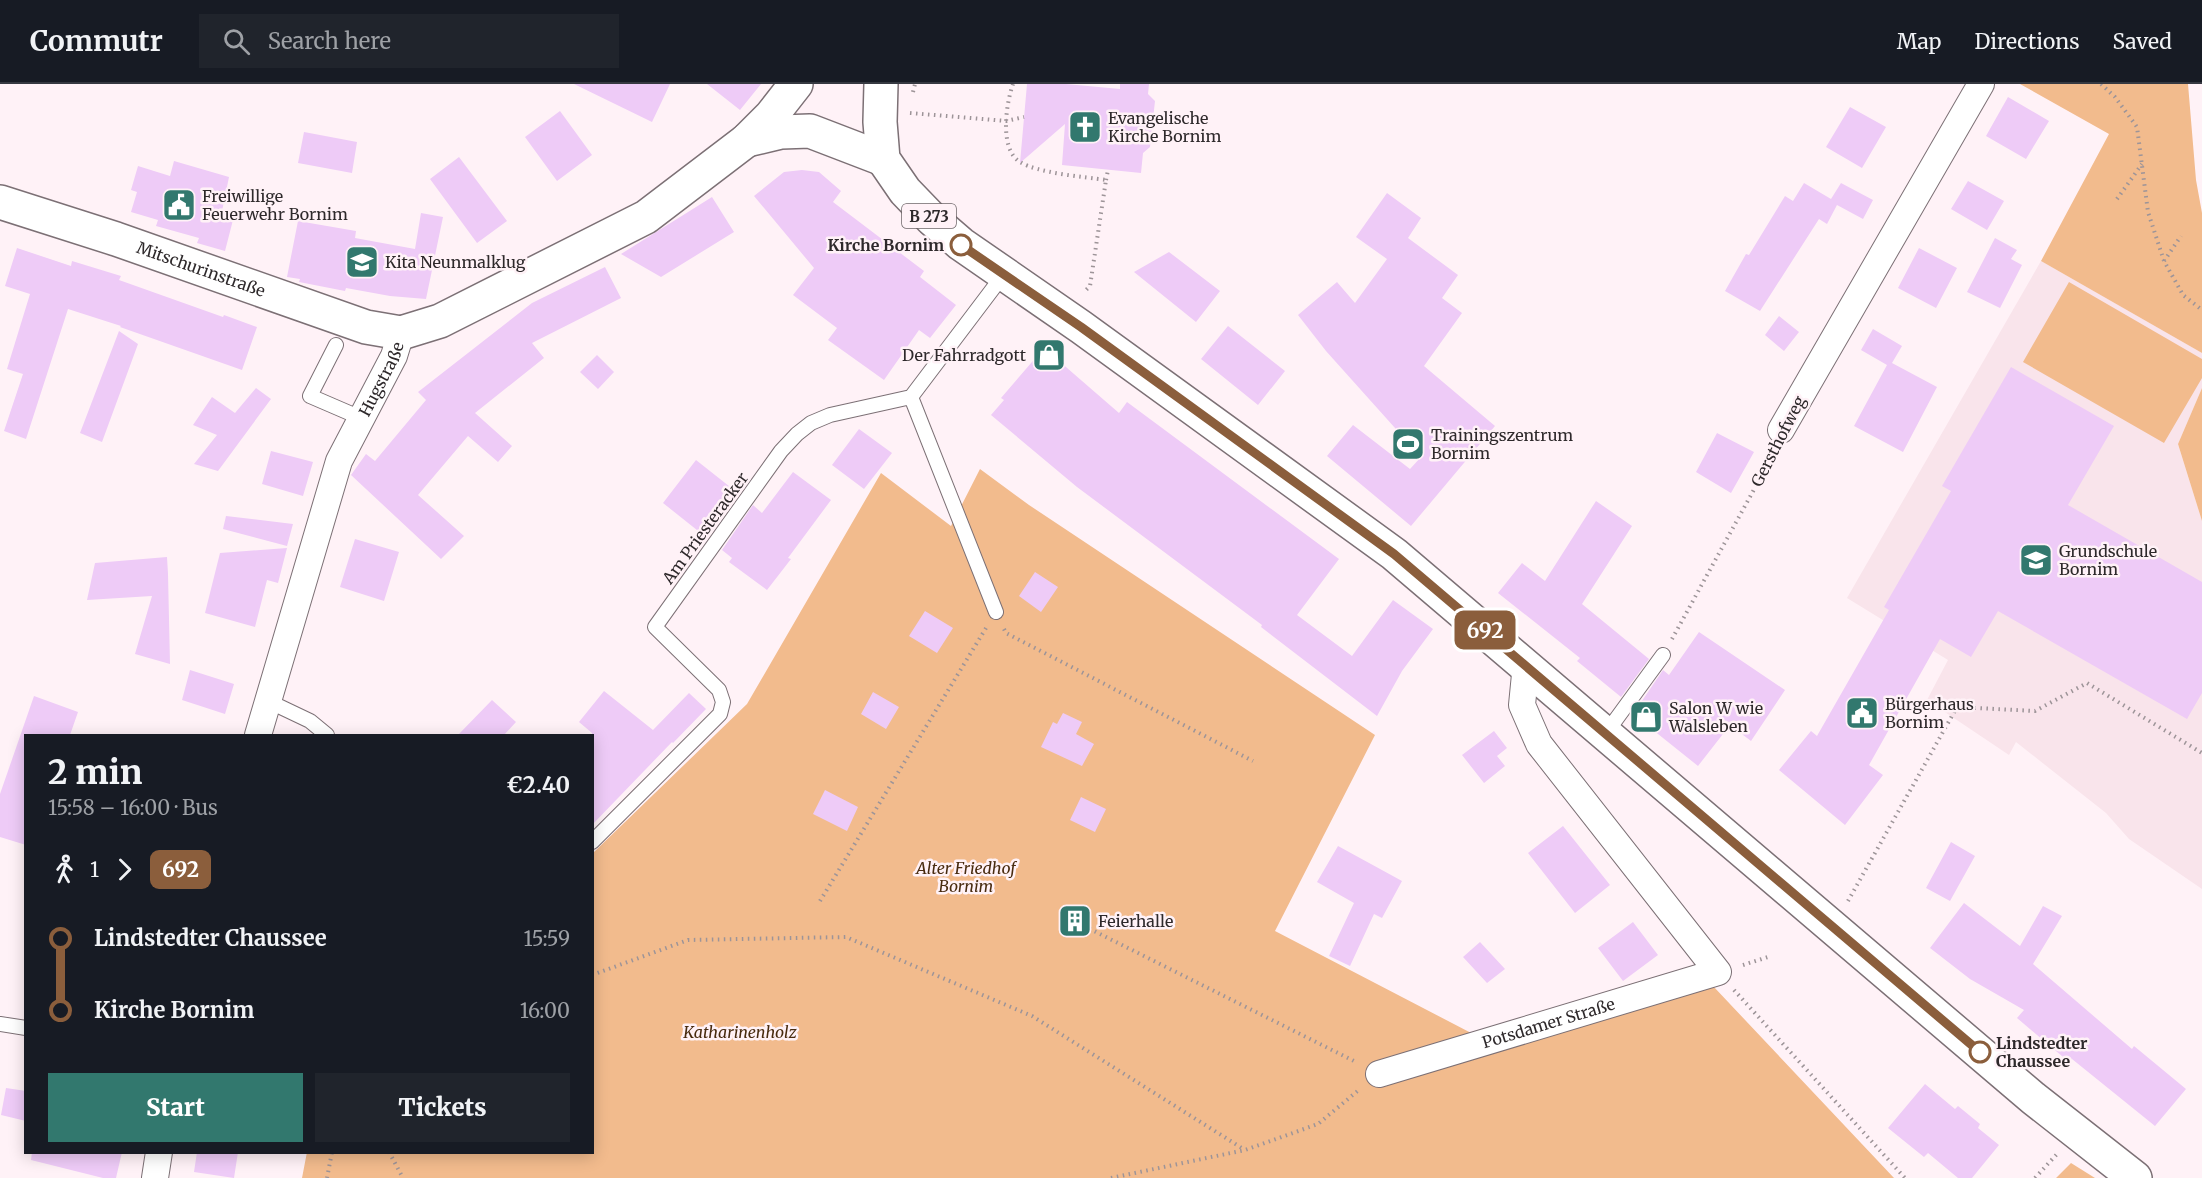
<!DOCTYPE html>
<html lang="en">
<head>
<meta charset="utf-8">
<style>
	:root { --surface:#171b24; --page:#20242c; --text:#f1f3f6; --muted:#9ea1a6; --line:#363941; --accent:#32786e }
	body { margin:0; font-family:Merriweather,serif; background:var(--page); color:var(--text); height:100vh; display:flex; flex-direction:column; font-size:22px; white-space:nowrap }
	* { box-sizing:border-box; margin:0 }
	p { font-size:20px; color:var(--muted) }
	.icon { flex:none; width:33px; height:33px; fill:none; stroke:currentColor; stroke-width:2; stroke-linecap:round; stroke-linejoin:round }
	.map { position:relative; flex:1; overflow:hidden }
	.side { position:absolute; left:24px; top:650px; width:570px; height:420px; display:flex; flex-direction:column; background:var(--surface); border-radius:0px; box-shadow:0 3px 15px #0003 }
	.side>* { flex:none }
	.badge { padding:0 12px; border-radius:9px; font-size:21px; line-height:39px }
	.map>.badge { position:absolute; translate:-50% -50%; box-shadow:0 0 0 3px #fff }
	.legs { display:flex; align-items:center; gap:9px; height:66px; padding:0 24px; font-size:20px }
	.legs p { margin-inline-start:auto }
	.head { display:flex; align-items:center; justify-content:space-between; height:102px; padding:0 24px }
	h1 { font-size:33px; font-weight:800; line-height:45px }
	.primary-button { display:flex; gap:12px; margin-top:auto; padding:12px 24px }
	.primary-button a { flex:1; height:69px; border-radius:0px; background:var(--accent); color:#fff; font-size:24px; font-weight:800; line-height:69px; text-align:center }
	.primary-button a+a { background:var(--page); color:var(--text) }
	ul { padding:0 24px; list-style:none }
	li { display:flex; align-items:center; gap:21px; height:72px; font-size:22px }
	li i { display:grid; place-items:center; width:9px; height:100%; margin:0 8px; background:currentColor }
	li i::after { content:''; width:15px; height:15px; margin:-8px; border:4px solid; border-radius:50%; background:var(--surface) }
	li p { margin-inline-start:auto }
	li:first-child i { background:linear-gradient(#0000 50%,currentColor 0) }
	li:last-child i { background:linear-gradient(currentColor 50%,#0000 0) }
	header { display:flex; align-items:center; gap:36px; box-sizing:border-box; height:84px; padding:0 30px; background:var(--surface); border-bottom:2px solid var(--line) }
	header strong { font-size:28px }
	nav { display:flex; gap:33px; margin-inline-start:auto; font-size:21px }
	.search { width:420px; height:54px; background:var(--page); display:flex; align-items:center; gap:15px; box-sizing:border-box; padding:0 21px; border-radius:0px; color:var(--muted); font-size:22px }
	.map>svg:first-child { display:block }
	.built { fill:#f9e4eb }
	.green { fill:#f2bb8d }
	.building { fill:#eecbf7 }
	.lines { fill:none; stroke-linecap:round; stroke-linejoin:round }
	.service-casing { stroke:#7c7075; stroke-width:16 }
	.minor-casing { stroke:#7c7075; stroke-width:28 }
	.secondary-casing { stroke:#7c7075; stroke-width:36 }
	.primary-casing { stroke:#7c7075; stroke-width:36 }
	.path { stroke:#9d9498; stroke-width:4; stroke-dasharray:1.5 4.5; stroke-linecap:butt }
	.service { stroke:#fff; stroke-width:14 }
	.minor { stroke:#fff; stroke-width:26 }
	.secondary { stroke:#fff; stroke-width:33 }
	.primary { stroke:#fff; stroke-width:33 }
	.line-1-casing { stroke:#fff; stroke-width:14 }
	.line-1 { stroke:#8b5e3c; stroke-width:9 }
	.stop-1-dot { fill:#fff; stroke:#8b5e3c; stroke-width:3 }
	.labels { text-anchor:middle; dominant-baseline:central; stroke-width:5; stroke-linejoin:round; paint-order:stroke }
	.shield { fill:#fff2f7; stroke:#6d6568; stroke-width:1.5 }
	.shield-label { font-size:15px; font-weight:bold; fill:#2e292b }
	.poi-label { font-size:16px; fill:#2e292b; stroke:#fff2f7; text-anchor:start }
	.stop-label { font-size:16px; font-weight:bold; fill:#2e292b; stroke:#fff2f7; text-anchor:end }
	.street-label { font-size:16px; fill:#2e292b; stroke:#fff2f7 }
	.park-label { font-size:16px; font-style:italic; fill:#482b0f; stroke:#fff2f7 }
</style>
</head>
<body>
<header>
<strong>Commutr</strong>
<div class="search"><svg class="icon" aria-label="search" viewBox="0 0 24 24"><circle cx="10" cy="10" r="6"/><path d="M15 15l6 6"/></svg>Search here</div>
<nav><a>Map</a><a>Directions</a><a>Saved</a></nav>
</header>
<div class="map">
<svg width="2202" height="1094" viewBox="0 0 2202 1094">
	<rect width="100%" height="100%" fill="#fff2f7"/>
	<path class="built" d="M 2041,177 L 2202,269 L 2202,304 L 2178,360 L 2202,437 L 2202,805 L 2129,755 L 2106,729 L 2016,658 L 2009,671 L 1927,616 L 1948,576 L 1847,514 Z"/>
	<path class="green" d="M 2020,0 L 2188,0 L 2196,96 L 2202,129 L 2202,269 L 2041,177 L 2109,50 Z
		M 2069,198 L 2202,275 L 2202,294 L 2164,359 L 2023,278 Z
		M 2202,304 L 2202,437 L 2178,360 Z
		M 980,385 L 1029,421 L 1375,651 L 1275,847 L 1475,951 L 1697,885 L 1894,1094 L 302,1094 L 307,1068 L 592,1068 L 593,769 L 747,620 L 881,389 L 951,442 Z
		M 2071,1079 L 2095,1094 L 2056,1094 Z"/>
	<path class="building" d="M 574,0 L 670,0 L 652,38 Z
		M 707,0 L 761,0 L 740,26 Z
		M 1027,0 L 1066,0 L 1120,5 L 1120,0 L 1149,0 L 1148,10 L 1155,17 L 1150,63 L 1143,69 L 1141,89 L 1062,81 L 1065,40 L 1020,79 Z
		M 2008,13 L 2049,37 L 2026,75 L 1986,52 Z
		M 1850,23 L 1886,43 L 1862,84 L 1826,63 Z
		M 560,27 L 592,71 L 557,97 L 525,53 Z
		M 304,48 L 357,58 L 352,89 L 298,79 Z
		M 459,73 L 507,137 L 477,159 L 430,95 Z
		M 174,77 L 229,93 L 221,132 L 233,136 L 225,167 L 197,159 L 199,154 L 156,142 L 158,136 L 131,128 L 137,108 L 131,106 L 138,82 L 170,92 Z
		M 802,86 L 819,88 L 841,107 L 833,118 L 924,187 L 920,193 L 956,221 L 930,254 L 919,246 L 884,296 L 828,256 L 837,244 L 793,211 L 814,184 L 754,112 L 784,88 Z
		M 1968,97 L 2004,117 L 1987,146 L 1951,125 Z
		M 1804,99 L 1831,115 L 1841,99 L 1873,116 L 1863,135 L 1837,121 L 1827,140 L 1819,135 L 1760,227 L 1725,207 L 1746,170 L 1749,171 L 1785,112 L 1793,117 Z
		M 1387,109 L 1421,134 L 1408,154 L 1458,191 L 1442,214 L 1462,229 L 1424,282 L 1495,342 L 1411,442 L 1327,372 L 1353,341 L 1410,385 L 1421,373 L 1326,267 L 1298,231 L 1337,198 L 1355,219 L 1387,175 L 1356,153 Z
		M 712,113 L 734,148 L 661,193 L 621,170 Z
		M 421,129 L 443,133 L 426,215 L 390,212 L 346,204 L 345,207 L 299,198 L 300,195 L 287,193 L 298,137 L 356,147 L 355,154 L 415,165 Z
		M 1995,154 L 2017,166 L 2011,175 L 2022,181 L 2000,224 L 1967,208 Z
		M 17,164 L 71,182 L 72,177 L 121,192 L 119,196 L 223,233 L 224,231 L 257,243 L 242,286 L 120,243 L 121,242 L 68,225 L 26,355 L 4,347 L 23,290 L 7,285 L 30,210 L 5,202 Z
		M 1919,164 L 1957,184 L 1936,224 L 1898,204 Z
		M 1169,168 L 1220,207 L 1196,238 L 1134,188 Z
		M 605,183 L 621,214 L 532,259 L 544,274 L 475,329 L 512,362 L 498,378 L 468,352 L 418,411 L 464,452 L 441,475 L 351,391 L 366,370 L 375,377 L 426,316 L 418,308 L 532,219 Z
		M 1779,232 L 1799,248 L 1784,267 L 1765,251 Z
		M 1228,242 L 1285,287 L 1258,321 L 1201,275 Z
		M 1873,245 L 1902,262 L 1892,279 L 1937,303 L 1903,368 L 1854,342 L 1887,281 L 1861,266 Z
		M 119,247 L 138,260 L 102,358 L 80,349 Z
		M 1044,264 L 1119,329 L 1127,318 L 1339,475 L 1297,531 L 1352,572 L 1393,516 L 1433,545 L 1402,587 L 1377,632 L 1261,543 L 1262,541 L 1077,403 L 991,331 L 1004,316 L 1001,314 Z
		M 597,271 L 614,288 L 598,305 L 580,288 Z
		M 2011,283 L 2114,342 L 2068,421 L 2202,498 L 2202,609 L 2187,635 L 1998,527 L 1971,573 L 1940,555 L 1869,681 L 1883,691 L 1845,741 L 1779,686 L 1811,647 L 1817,652 L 1889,526 L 1884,523 L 1951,407 L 1942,402 Z
		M 256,304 L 271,315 L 218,387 L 194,380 L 217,351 L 193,341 L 212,313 L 235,329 Z
		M 859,345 L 892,369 L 864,405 L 832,381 Z
		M 1717,349 L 1754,368 L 1731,409 L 1696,388 Z
		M 271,367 L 313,378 L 303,412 L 262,400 Z
		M 696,376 L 739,410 L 707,454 L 663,419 Z
		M 793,388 L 831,416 L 788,474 L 791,475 L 767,506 L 729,478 L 732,474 L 722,466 L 753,421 L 762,429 Z
		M 1596,417 L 1632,442 L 1582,520 L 1649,575 L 1621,613 L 1577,577 L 1580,574 L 1498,509 L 1522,479 L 1545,497 Z
		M 226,432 L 293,440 L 287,462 L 223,445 Z
		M 355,455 L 399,468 L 384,517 L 340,503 Z
		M 287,464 L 278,499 L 267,496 L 255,543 L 205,529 L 220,469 Z
		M 167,473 L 168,490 L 170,580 L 135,570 L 152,512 L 87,516 L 95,479 Z
		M 1035,488 L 1058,503 L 1041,528 L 1019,512 Z
		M 925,527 L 953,544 L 937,569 L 909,552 Z
		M 1699,548 L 1785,606 L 1751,657 L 1730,641 L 1698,682 L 1633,630 L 1663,586 L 1669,591 Z
		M 190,586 L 234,600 L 225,630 L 182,616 Z
		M 604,607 L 653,646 L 689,609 L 706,625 L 673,659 L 672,658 L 592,741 L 592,649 L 579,638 Z
		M 873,608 L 899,623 L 886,645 L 861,630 Z
		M 34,612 L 78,628 L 70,651 L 26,651 L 26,761 L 0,753 L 0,710 Z
		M 492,616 L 516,638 L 504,651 L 458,651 Z
		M 1063,629 L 1082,638 L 1076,650 L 1094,660 L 1082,682 L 1041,663 L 1053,638 L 1057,640 Z
		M 1494,647 L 1507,664 L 1497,672 L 1505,682 L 1484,699 L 1462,671 Z
		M 825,706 L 858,723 L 847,747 L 813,730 Z
		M 1081,713 L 1106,725 L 1095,748 L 1070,736 Z
		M 1563,742 L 1610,801 L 1575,829 L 1528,769 Z
		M 1951,758 L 1975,772 L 1950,817 L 1926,804 Z
		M 1338,762 L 1402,797 L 1382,834 L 1374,830 L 1350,882 L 1329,872 L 1354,819 L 1317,798 Z
		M 1964,819 L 2020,862 L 2043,822 L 2062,832 L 2033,880 L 2132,965 L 2134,962 L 2186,1005 L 2155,1042 L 2072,975 L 2069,978 L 2017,934 L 2024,926 L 1970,895 L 1930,864 Z
		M 1633,838 L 1658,871 L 1623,897 L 1598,864 Z
		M 1480,858 L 1505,885 L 1487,899 L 1463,873 Z
		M 1925,1000 L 1955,1025 L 1958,1022 L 1980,1040 L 1978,1044 L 1999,1061 L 1972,1094 L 1958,1094 L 1928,1069 L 1924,1073 L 1888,1044 Z
		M 6,1004 L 26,1007 L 26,1037 L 1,1031 Z
		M 32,1068 L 122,1068 L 116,1094 L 103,1094 L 31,1076 Z
		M 197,1068 L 238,1068 L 234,1094 L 194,1088 Z"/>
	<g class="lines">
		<g class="service-casing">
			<path id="service" d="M 336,261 L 310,312 L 361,334
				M 911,313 L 996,528
				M 268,617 L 310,637 L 327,651
				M 1606,649 L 1663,571
				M 592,758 L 720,630 L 723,618 L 719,606 L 655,543 L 781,367 L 797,350 L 811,339 L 830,331 L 911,313 L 1004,190
				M 0,940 L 26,944"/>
		</g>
		<g class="minor-casing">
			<g id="minor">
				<path d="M 1781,346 L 1981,0"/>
				<path id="s1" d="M 258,651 L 339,377 L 394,272 L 401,249"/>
				<path id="s2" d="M 1379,990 L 1718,888 L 1539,660 L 1522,621 L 1526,580"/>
				<path d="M 155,1094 L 159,1068"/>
			</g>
		</g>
		<g class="secondary-casing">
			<g id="secondary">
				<path d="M 747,56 L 781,48 L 810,47 L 883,75"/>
				<path id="s3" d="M 0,118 L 116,155 L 366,243 L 401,249 L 440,237 L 646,133 L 747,56 L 771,32 L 796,0"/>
			</g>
		</g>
		<g class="primary-casing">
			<path id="primary" d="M 881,0 L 880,38 L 883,75 L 905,107 L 932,135 L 961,160 L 1081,243 L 1394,470 L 2033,1014 L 2135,1094"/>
		</g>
		<path class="path" d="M 1013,0 C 1006,20 999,65 1020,78 C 1037,89 1085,93 1106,96 L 1090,202 L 1084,208
			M 2101,0 L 2115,13 L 2137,43 L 2148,128 L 2164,177 L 2183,211 L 2202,226
			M 913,8 L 915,0
			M 910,29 L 1006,37 L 1024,33
			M 1106,96 L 1108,86
			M 2117,115 L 2142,80
			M 2164,177 L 2181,152
			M 1004,545 L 1006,549 L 1253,677
			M 1672,555 L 1774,369
			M 820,817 L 986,544
			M 1848,817 L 1957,623 L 2035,627 L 2087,599 L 2202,669
			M 1084,842 L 1356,978
			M 1743,881 L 1768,873
			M 592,891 L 688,856 L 846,853 L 1032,932 L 1245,1066
			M 1734,906 L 1905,1094
			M 389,1068 L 403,1094
			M 327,1094 L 332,1068
			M 1111,1094 L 1245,1066 L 1318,1040 L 1360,1005
			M 2035,1094 L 2057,1070"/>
		<use href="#service" class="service"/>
		<use href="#minor" class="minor"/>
		<use href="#secondary" class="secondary"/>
		<use href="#primary" class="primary"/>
	</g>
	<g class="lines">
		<g class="line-1-casing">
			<path id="line-1" d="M 961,161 L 1081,243 L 1394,470 L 1980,968"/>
		</g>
		<use href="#line-1" class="line-1"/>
	</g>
	<defs>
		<g id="church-square" transform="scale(1.725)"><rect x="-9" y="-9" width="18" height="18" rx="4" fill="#32786e" stroke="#fff2f7"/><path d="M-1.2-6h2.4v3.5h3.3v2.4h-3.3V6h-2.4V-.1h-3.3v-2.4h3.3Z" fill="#fff"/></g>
		<g id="civic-square" transform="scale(1.725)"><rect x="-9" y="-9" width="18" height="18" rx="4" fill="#32786e" stroke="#fff2f7"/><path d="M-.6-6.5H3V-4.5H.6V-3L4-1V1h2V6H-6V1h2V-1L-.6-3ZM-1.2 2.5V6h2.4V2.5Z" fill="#fff"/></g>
		<g id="school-square" transform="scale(1.725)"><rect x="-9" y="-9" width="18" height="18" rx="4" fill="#32786e" stroke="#fff2f7"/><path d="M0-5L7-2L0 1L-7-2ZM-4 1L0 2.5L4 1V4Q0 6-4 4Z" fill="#fff"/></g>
		<g id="shop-square" transform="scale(1.725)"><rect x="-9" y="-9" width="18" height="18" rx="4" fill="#32786e" stroke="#fff2f7"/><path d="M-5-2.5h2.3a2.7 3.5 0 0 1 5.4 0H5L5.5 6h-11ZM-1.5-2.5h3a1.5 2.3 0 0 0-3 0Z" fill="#fff"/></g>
		<g id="stadium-square" transform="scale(1.725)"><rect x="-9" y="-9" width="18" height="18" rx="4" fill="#32786e" stroke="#fff2f7"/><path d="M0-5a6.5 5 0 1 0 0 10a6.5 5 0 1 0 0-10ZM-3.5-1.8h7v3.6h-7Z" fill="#fff"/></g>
		<g id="building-square" transform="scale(1.725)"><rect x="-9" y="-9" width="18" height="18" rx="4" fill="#32786e" stroke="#fff2f7"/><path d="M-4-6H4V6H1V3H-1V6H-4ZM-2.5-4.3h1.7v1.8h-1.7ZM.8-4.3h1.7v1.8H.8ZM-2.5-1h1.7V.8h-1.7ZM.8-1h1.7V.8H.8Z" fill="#fff"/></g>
	</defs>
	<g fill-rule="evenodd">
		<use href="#church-square" x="1085" y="43"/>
		<use href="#civic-square" x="179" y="121"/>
		<use href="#school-square" x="362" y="178"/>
		<use href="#shop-square" x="1049" y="271"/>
		<use href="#stadium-square" x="1408" y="360"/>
		<use href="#school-square" x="2036" y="476"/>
		<use href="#civic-square" x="1862" y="629"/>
		<use href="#shop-square" x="1646" y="633"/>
		<use href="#building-square" x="1075" y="837"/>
	</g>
	<g class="stop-1-dot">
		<circle cx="961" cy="161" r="10"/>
		<circle cx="1980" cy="968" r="10"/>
	</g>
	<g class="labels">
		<rect class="shield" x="902" y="120" width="54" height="24" rx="4.5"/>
		<g class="shield-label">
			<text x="929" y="132">B 273</text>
		</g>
		<g class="poi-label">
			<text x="1108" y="34">Evangelische<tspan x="1108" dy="18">Kirche Bornim</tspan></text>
			<text x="202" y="112">Freiwillige<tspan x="202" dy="18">Feuerwehr Bornim</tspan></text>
			<text x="385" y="178">Kita Neunmalklug</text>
			<text x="1026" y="271" text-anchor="end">Der Fahrradgott</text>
			<text x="1431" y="351">Trainingszentrum<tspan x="1431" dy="18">Bornim</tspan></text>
			<text x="2059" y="467">Grundschule<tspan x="2059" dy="18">Bornim</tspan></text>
			<text x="1885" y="620">Bürgerhaus<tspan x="1885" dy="18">Bornim</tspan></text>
			<text x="1669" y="624">Salon W wie<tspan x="1669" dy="18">Walsleben</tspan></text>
			<text x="1098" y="837">Feierhalle</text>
		</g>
		<g class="stop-label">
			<text x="944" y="161">Kirche Bornim</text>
			<text x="1996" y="959" text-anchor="start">Lindstedter<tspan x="1996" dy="18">Chaussee</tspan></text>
		</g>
		<g class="street-label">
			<text stroke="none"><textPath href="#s3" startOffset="212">Mitschurinstraße</textPath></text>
			<text stroke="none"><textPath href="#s1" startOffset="378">Hugstraße</textPath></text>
			<text transform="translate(1778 357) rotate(-63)">Gersthofweg</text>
			<text transform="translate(705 444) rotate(-54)">Am Priesteracker</text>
			<text stroke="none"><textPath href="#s2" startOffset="177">Potsdamer Straße</textPath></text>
		</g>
		<g class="park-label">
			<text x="966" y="784">Alter Friedhof<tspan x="966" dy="18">Bornim</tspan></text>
			<text x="740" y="948">Katharinenholz</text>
		</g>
	</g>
</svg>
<b class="badge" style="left:1485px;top:546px;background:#8b5e3c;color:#fff">692</b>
<section class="side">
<div class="head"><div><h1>2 min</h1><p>15:58 – 16:00 · Bus</p></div><b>€2.40</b></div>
<div class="legs"><svg class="icon" aria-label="walk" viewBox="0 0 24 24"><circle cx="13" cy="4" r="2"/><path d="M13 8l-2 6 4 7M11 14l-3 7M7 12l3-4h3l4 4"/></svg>1<svg class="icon" aria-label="forward" viewBox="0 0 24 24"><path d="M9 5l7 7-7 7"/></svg><b class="badge" style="background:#8b5e3c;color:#fff">692</b></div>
<ul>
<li><i style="color:#8b5e3c"></i><b>Lindstedter Chaussee</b><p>15:59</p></li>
<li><i style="color:#8b5e3c"></i><b>Kirche Bornim</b><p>16:00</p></li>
</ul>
<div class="primary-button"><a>Start</a><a>Tickets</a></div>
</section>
</div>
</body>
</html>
